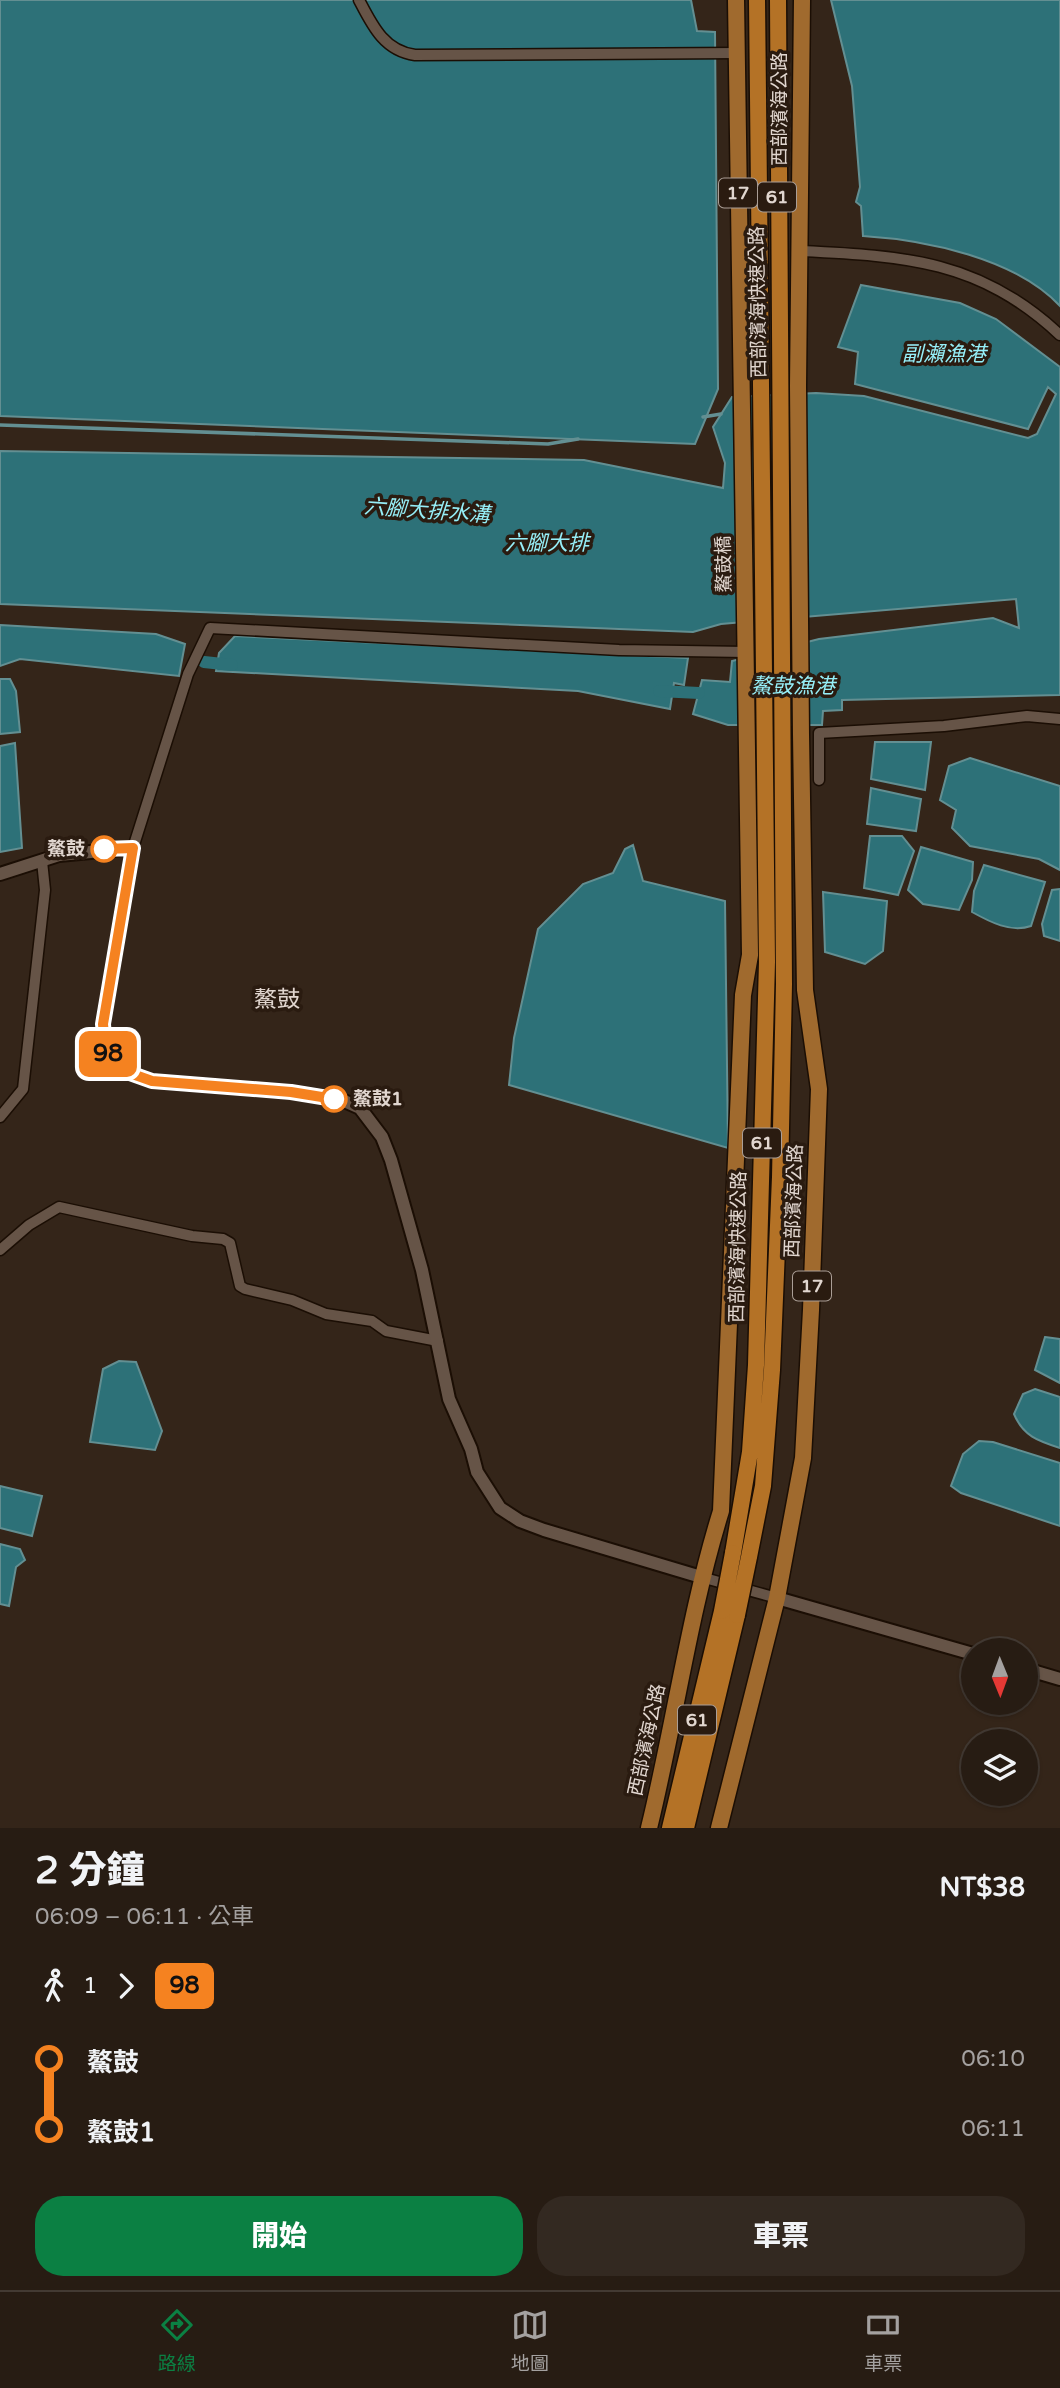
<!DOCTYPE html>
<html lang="zh-TW">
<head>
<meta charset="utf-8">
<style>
	:root { --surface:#271c13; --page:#332921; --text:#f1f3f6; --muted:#a4a1a0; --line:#433a33; --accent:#0b8043 }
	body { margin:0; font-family:"Varela Round","Noto Sans TC",sans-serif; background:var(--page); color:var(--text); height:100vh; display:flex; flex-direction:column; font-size:26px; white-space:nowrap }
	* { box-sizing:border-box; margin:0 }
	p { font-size:23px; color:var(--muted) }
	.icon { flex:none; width:38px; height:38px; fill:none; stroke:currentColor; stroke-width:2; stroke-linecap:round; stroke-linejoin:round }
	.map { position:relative; height:1828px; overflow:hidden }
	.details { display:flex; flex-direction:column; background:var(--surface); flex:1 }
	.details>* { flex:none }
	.badge { padding:0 14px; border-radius:10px; font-size:24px; line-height:46px }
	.needle { width:46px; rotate:179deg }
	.fabs { position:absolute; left:961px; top:1638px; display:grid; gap:14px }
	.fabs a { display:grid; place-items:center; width:77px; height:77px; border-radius:50%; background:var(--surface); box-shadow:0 2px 5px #0004,0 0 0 2px var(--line); font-size:35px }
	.map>.badge { position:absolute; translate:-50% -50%; box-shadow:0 0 0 4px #fff }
	.legs { display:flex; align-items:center; gap:10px; height:77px; padding:0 35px; font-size:23px }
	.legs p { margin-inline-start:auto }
	.head { display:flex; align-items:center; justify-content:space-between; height:119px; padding:0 35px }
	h1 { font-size:38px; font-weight:800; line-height:52px }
	.cta { display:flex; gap:14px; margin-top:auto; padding:14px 35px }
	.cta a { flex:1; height:80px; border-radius:28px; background:var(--accent); color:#fff; font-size:28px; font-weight:800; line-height:80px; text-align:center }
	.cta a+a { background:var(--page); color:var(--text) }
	ul { padding:0 35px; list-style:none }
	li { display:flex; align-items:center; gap:24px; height:70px; font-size:26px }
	li i { display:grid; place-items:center; width:10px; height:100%; margin:0 9px; background:currentColor }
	li i::after { content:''; width:18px; height:18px; margin:-9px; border:5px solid; border-radius:50%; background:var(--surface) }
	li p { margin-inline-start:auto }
	li:first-child i { background:linear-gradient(#0000 50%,currentColor 0) }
	li:last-child i { background:linear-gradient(currentColor 50%,#0000 0) }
	.menu { display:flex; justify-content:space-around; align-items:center; height:98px; border-top:2px solid var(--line); background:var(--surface); font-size:19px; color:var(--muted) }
	.menu a { display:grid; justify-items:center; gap:4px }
	.menu .selected { color:var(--accent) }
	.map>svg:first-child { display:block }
	.water { fill:#2d7178; stroke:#638f92; stroke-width:2 }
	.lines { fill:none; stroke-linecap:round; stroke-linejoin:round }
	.stream { stroke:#638f92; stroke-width:3.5 }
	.canal { stroke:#2d7178; stroke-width:12 }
	.minor-casing { stroke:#1b0e04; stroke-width:13 }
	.tertiary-casing { stroke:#1b0e04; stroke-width:16 }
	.primary-casing { stroke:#1b0e04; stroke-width:19 }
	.trunk-casing { stroke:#1b0e04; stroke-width:19 }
	.minor { stroke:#665447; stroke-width:10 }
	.tertiary { stroke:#665447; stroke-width:12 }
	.primary { stroke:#a06a2e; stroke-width:16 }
	.trunk { stroke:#b47226; stroke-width:16 }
	.trunk-bridge-casing { stroke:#1b0e04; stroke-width:19; stroke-linecap:butt }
	.trunk-bridge { stroke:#b47226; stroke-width:16 }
	.line-1-casing { stroke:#fff; stroke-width:16 }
	.line-1 { stroke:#f58220; stroke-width:10 }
	.stop-1-dot { fill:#fff; stroke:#f58220; stroke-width:3.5 }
	.labels { text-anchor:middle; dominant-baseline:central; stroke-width:7; stroke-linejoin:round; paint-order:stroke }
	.shield { fill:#2a1b10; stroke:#aa9e96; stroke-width:2 }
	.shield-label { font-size:18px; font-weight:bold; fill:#e1d6cf }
	.street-label { font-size:19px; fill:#e1d6cf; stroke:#2a1b10 }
	.stop-label { font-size:19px; font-weight:bold; fill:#e1d6cf; stroke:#2a1b10; text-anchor:end }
	.water-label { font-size:21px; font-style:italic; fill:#96eff8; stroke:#2a1b10 }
	.quarter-label { font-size:23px; fill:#e1d6cf; stroke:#2a1b10 }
</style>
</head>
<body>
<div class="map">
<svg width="1060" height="1828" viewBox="0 0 1060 1828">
	<rect width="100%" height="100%" fill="#342519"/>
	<path class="water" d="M 0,0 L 691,0 L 697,31 L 715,32 L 718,389 L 695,444 L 0,416 Z
		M 831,0 L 1060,0 L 1060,306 C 1015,258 926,240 863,236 L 861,206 L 856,202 L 860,187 L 852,86 Z
		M 861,285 L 960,303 L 996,319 L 1060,367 L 1060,695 L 842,700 L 842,710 L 823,711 L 822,725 L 728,725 L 693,714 L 702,680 L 730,682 L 732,661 L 819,639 L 993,618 L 1019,628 L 1016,599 L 721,624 L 693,632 L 0,604 L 0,451 L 584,460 L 723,488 L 725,463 L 713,427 L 732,397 L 816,393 L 864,396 L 1028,438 L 1037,434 L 1056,394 L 1048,387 L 1028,429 L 855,384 L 858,352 L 838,347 Z
		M 0,625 L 156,634 L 185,644 L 179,676 L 20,659 L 0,666 Z
		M 235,636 L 688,658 L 684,685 L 674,683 L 670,709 L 578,691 L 216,671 L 219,653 Z
		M 0,679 L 10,679 L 16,691 L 20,732 L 0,734 Z
		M 875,742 L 931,742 L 925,790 L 871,779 Z
		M 15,743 L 22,848 L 0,852 L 0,746 Z
		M 970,758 L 1060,786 L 1060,870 L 1039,859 L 970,846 L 952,828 L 956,810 L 940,800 L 949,766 Z
		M 871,788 L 921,799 L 916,831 L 867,824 Z
		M 870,836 L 902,836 L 914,851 L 898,895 L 864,888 Z
		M 633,845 L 643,881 L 725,901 L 728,1148 L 509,1085 L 514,1038 L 538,929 L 583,884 L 613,873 L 625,849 Z
		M 921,847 L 973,862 L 972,880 L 959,910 L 923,904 L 908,890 Z
		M 984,865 L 1045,882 L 1031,926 C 1011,933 990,922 972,912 L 974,891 Z
		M 1060,889 L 1060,941 L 1044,936 L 1042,924 L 1052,890 Z
		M 823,892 L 887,901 L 883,951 L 865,964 L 825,952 Z
		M 1045,1337 L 1060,1339 L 1060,1383 L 1035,1370 Z
		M 119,1361 L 136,1362 L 162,1431 L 155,1450 L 90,1442 L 103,1369 Z
		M 1035,1389 L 1060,1397 L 1060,1448 C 1038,1441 1023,1436 1014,1414 L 1023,1394 Z
		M 979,1441 L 993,1442 L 1060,1463 L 1060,1526 L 961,1493 L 951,1486 L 963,1454 Z
		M 0,1486 L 42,1496 L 32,1536 L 0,1528 Z
		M 0,1544 L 20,1549 L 25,1560 L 16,1567 L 9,1606 L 0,1604 Z"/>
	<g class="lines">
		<path class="stream" d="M 703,417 L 721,414
			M 0,425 L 548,444 L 578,439"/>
		<path class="canal" d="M 204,662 L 232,665
			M 659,691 L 699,693"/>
		<g class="minor-casing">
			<path id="minor" d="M 359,0 C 372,25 384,51 415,55 L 737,53
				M 801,251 C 905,256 980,260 1060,335
				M 819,780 L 819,733 L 944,726 L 1027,716 L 1060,719
				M 133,848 L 188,674 L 210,628 L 619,650 L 746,652
				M 0,1117 L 23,1089 L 45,890 L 42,861
				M 0,1250 L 29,1225 L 59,1207 L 192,1236 L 223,1239 L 230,1243 L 240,1286 L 245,1289 L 292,1300 L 326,1314 L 372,1321 L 386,1331 L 438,1341
				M 701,1577 L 777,1598"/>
		</g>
		<g class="tertiary-casing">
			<path id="tertiary" d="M 0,874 L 59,855 L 133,848 L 103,1024 L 109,1057 L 124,1071 L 152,1081 L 291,1092 L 342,1100 L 360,1108 L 382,1137 L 391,1160 L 422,1270 L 449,1399 L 471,1449 L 477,1472 L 500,1508 L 520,1521 L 544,1530 L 701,1577
				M 777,1598 L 973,1654
				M 1026,1669 L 1060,1679"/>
		</g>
		<g class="primary-casing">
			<path id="primary" d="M 649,1828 C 675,1722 689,1614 721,1511 L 743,995 L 750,955 L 736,0
				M 719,1828 L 777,1598 L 803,1458 L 811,1310 L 819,1089 L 805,990 L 801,734 L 798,386 L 802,0"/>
		</g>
		<g class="trunk-casing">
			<path id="trunk" d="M 733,1553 L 750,1452 L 756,1365 L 767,962 L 757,0
				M 749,1557 L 763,1486 L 772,1370 L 780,1177 L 784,984 L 778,0
				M 670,1828 L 722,1611
				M 686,1828 L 737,1615"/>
		</g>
		<use href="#minor" class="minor"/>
		<use href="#tertiary" class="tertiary"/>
		<use href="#primary" class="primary"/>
		<use href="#trunk" class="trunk"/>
		<g class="trunk-bridge-casing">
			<path id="trunk-bridge" d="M 722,1611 L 733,1553
				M 737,1615 L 749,1557"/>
		</g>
		<use href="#trunk-bridge" class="trunk-bridge"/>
	</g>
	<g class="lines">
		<g class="line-1-casing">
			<path id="line-1" d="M 104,849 L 133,848 L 103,1024 L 105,1045 L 113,1062 L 124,1071 L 152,1081 L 291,1092 L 334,1099"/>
		</g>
		<use href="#line-1" class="line-1"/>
	</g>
	<g class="stop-1-dot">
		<circle cx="104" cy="849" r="12"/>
		<circle cx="334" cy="1099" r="12"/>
	</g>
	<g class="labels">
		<g class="shield">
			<rect x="719" y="178.5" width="38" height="29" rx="5"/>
			<rect x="758" y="182.5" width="38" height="29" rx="5"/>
			<rect x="743" y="1128.5" width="38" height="29" rx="5"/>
			<rect x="793" y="1271.5" width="38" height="29" rx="5"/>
			<rect x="678" y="1705.5" width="38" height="29" rx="5"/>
		</g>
		<g class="shield-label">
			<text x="738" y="193">17</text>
			<text x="777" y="197">61</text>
			<text x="762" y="1143">61</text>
			<text x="812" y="1286">17</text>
			<text x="697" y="1720">61</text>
		</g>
		<g class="street-label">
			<text transform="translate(780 109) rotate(-90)">西部濱海公路</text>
			<text transform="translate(758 302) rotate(-91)">西部濱海快速公路</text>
			<text transform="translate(724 564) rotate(-91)">鰲鼓橋</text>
			<text transform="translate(794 1201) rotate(-88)">西部濱海公路</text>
			<text transform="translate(738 1247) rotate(-89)">西部濱海快速公路</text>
			<text transform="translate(647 1740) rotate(-78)">西部濱海公路</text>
		</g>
		<g class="stop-label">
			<text x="85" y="849">鰲鼓</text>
			<text x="353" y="1099" text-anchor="start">鰲鼓1</text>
		</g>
		<g class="water-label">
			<text x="944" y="354">副瀨漁港</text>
			<text transform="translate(427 511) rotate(4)">六腳大排水溝</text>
			<text x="547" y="543">六腳大排</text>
			<text x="793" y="686">鰲鼓漁港</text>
		</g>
		<g class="quarter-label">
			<text x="277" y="1000">鰲鼓</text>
		</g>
	</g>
</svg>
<div class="fabs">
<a><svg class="needle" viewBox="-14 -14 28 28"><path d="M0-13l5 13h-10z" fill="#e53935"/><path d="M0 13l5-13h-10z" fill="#a4a1a0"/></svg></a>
<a><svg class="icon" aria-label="layers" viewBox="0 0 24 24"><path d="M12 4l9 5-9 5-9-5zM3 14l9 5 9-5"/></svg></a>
</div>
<b class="badge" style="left:108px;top:1054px;background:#f58220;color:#111">98</b>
</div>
<section class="details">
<div class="head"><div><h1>2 分鐘</h1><p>06:09 – 06:11 · 公車</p></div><b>NT$38</b></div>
<div class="legs"><svg class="icon" aria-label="walk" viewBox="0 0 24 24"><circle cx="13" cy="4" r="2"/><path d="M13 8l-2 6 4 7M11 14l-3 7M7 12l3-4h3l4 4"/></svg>1<svg class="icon" aria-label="forward" viewBox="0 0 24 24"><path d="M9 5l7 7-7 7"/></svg><b class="badge" style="background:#f58220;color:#111">98</b></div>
<ul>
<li><i style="color:#f58220"></i><b>鰲鼓</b><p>06:10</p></li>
<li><i style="color:#f58220"></i><b>鰲鼓1</b><p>06:11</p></li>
</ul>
<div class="cta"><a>開始</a><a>車票</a></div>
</section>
<nav class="menu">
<a class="selected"><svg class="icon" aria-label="directions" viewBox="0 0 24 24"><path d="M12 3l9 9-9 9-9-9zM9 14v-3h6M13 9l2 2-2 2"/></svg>路線</a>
<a><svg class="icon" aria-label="map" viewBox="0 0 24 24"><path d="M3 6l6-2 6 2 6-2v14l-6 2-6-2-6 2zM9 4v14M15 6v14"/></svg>地圖</a>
<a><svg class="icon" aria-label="tickets" viewBox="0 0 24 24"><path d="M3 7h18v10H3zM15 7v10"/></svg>車票</a>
</nav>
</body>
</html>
